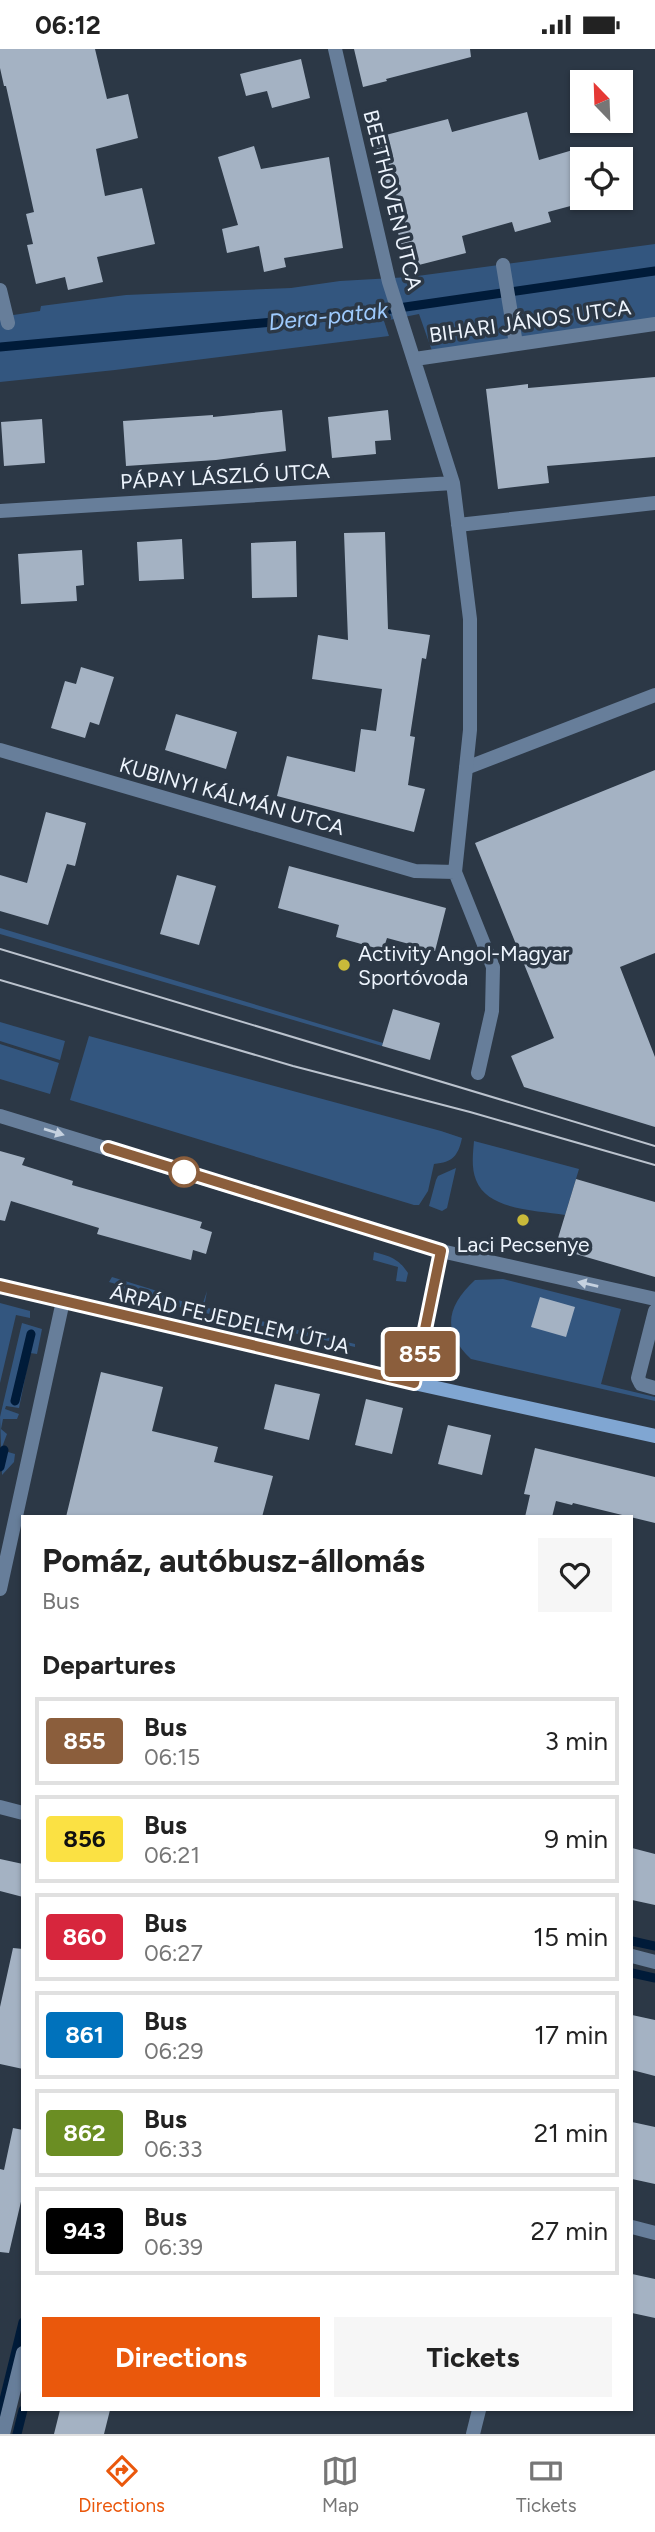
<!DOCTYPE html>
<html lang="en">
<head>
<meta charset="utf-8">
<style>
	:root { --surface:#fff; --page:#f6f6f6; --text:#222; --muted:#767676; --line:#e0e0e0; --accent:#ea580c }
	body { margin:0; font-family:Figtree,sans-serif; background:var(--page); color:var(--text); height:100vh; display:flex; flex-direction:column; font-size:26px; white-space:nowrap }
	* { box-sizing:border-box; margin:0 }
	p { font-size:23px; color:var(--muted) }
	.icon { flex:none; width:38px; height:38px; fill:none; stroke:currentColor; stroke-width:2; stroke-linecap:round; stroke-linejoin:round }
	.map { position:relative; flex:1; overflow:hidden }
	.sheet { position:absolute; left:21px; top:1466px; width:612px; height:896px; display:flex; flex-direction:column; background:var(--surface); border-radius:0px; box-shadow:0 2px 5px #0004 }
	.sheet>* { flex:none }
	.badge { padding:0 14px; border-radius:5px; font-size:24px; line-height:46px }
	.needle { width:46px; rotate:337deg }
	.fabs { position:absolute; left:570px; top:21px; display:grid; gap:14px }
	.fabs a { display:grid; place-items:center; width:63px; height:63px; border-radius:0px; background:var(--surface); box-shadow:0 2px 5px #0004; font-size:35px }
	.map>.badge { position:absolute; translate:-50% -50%; box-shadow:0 0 0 4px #fff }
	h2 { padding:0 21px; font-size:26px; line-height:63px }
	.round { display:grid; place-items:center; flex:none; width:74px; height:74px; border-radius:0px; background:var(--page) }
	.headline { display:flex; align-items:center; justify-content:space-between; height:119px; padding:0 21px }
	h1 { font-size:33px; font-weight:700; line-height:52px }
	.cta { display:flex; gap:14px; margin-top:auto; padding:14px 21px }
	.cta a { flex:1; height:80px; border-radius:0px; background:var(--accent); color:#fff; font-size:28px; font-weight:700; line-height:80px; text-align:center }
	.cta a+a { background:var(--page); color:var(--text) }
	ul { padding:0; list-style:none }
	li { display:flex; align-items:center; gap:21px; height:88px; margin:0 14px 10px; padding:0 7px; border:4px solid var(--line); border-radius:0px }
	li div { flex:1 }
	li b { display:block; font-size:26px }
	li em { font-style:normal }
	li .badge { min-width:77px; font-weight:700; text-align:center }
	.status { display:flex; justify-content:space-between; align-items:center; height:49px; padding:0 35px; background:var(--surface); direction:ltr }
	.status svg { height:19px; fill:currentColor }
	.menu { display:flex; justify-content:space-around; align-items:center; height:98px; border-top:2px solid var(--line); background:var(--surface); font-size:19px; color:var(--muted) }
	.menu a { display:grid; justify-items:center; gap:4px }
	.menu .current { color:var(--accent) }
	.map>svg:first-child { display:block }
	.green { fill:#33567f }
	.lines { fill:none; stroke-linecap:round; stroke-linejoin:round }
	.stream { stroke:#001b39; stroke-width:9 }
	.building { fill:#a4b2c3 }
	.service { stroke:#677e9a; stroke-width:14 }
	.minor { stroke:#677e9a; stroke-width:14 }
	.tertiary { stroke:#677e9a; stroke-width:14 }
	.secondary { stroke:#80a6d2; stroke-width:14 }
	.tram { stroke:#bbc3ce; stroke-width:2 }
	.oneway { fill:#c5d1df }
	.line-casing { stroke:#fff; stroke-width:16 }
	.line { stroke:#8b5e3c; stroke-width:10 }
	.poi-dot { fill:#c9ba3a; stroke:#2c3846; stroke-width:2.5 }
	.stop-dot { fill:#fff; stroke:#8b5e3c; stroke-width:3.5 }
	.labels { text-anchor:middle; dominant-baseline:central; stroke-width:7; stroke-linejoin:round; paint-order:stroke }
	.street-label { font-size:21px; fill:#edf4fd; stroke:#2c3846 }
	.poi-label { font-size:21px; fill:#edf4fd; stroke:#2c3846; text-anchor:start }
	.water-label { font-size:23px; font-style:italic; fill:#9ecafd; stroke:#2c3846 }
</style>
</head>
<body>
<div class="status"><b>06:12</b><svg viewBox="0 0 49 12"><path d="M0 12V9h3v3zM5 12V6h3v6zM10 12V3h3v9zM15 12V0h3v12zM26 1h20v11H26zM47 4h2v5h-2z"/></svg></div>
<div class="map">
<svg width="655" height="2385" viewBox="0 0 655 2385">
	<rect width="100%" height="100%" fill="#2c3846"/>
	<path class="green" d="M 655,195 L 655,270 L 432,302 L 419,265 L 384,272 L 389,287 L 115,321 L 0,333 L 0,268 L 40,262 L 41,257 L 126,246 L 291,239 L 340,232 L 410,228 Z
		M 0,879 L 383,994 L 382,997 L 0,885 Z
		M 0,973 L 65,992 L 60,1011 L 0,992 Z
		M 89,987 L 441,1082 L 462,1089 C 458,1107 453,1113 434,1115 L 428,1142 L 419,1156 L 414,1156 L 70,1051 Z
		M 0,995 L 59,1014 L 50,1045 L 0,1030 Z
		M 474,1092 L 579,1120 L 565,1166 C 537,1161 488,1162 476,1131 C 471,1119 473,1104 474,1092 Z
		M 456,1119 L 447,1159 L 442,1162 L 429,1157 L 436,1131 L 438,1127 Z
		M 374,1203 C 390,1207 399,1210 408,1224 L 406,1233 L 396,1232 L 398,1218 L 373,1211 Z
		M 112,1228 L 154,1241 L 173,1250 L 202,1257 L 207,1242 L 204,1258 L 355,1295 L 355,1298 L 113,1243 L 116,1235 L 109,1233 Z
		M 503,1230 L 621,1260 L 601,1335 L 655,1348 L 655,1352 L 471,1310 C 441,1282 447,1257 475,1231 Z
		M 0,1254 L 30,1262 L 30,1269 L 16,1266 L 0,1334 Z
		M 22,1274 L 42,1280 L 37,1305 L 30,1304 L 19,1359 L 6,1357 L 5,1360 L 19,1365 L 17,1370 L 3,1370 L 1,1380 L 7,1385 L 1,1401 L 15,1405 L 14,1413 L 2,1426 L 0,1368 Z"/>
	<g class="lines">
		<path class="stream" d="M 0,298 L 350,266 L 655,222
			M 15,1352 L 31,1285
			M 0,1418 L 4,1401
			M 632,1892 L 655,1897
			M 632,1924 L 655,1929
			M 0,2367 L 23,2273
			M 17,2385 L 23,2361"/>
	</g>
	<path class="building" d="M 0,0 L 95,0 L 107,50 L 128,45 L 138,89 L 96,100 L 105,147 L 142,139 L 155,195 L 97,208 L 103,233 L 68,241 L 65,228 L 36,235 L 27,196 L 33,195 L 26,165 L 34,163 L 6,37 L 4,37 L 0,19 Z
		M 354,0 L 470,0 L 471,8 L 386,30 L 387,32 L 363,38 Z
		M 301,10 L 310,49 L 272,59 L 267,42 L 246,47 L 240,25 Z
		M 527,63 L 539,111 L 583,98 L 583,138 L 574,140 L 578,155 L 548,163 L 551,173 L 515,183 L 512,173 L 462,187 L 466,204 L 407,219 L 374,89 L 448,70 L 452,83 Z
		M 254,97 L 261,120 L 329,108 L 343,199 L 284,209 L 286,218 L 264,223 L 259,197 L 227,204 L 222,180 L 238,176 L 218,108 Z
		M 655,328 L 655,408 L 547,417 L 549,434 L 498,440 L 486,340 L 528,335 L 528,339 Z
		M 282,361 L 286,402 L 216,411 L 126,417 L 123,372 L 213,366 L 213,368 Z
		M 388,361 L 391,391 L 375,392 L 376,405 L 332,409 L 328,368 Z
		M 42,370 L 45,414 L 4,417 L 1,373 Z
		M 385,483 L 388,580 L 430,586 L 426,610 L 422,609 L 410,687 L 415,688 L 408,736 L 425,740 L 414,783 L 277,747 L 287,707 L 355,723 L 361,680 L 376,682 L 382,640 L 312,630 L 318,586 L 348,591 L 344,484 Z
		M 182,490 L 184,530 L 139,532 L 137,493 Z
		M 296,492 L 297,548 L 252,549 L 251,494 Z
		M 82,501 L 84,536 L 76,537 L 77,552 L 21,555 L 18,505 Z
		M 81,618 L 114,628 L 99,676 L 90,673 L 85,689 L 51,679 L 65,632 L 76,635 Z
		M 176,665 L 237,683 L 226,720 L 165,701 Z
		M 655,721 L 655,904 L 620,918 L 655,1008 L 655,1078 L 524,1038 L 511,1007 L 554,989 L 475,794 Z
		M 46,763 L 86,774 L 75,817 L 67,815 L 48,876 L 0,862 L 0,826 L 27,834 Z
		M 289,817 L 446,859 L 435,902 L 387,889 L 383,901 L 336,888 L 339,876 L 278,859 Z
		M 177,826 L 216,837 L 199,896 L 160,885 Z
		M 393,960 L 440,974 L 430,1011 L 382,997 Z
		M 0,1102 L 25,1109 L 22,1116 L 73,1132 L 72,1136 L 202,1173 L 200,1179 L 212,1183 L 206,1205 L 193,1201 L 191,1211 L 97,1185 L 99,1179 L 11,1152 L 5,1172 L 0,1171 Z
		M 576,1130 L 655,1153 L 655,1228 L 555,1199 Z
		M 540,1248 L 575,1258 L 566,1288 L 531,1278 Z
		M 101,1323 L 163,1338 L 152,1382 L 218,1398 L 214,1413 L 273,1427 L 262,1468 L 66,1468 Z
		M 275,1335 L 320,1345 L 309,1391 L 264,1380 Z
		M 366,1350 L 403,1359 L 392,1405 L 355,1396 Z
		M 448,1376 L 491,1386 L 482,1426 L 438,1415 Z
		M 535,1399 L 655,1428 L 655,1474 L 573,1454 L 572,1456 L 556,1452 L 552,1468 L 525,1468 L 530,1446 L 524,1445 Z
		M 632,1799 L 655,1805 L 655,1856 L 632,1851 Z
		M 0,1810 L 23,1815 L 23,1848 L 0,1842 Z
		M 13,1899 L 23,1900 L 23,2020 L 0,2015 L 0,1958 Z
		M 632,1966 L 655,1971 L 655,2027 L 632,2021 Z
		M 632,2073 L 655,2078 L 655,2135 L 632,2130 Z
		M 13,2079 L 23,2081 L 23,2144 L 9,2204 L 0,2203 L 0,2120 L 4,2121 Z
		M 632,2225 L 655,2230 L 655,2269 L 632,2264 Z
		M 60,2361 L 110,2361 L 104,2385 L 54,2385 Z"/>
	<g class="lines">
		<path class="service" d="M 503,216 L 516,295
			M 466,719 L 655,646
			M 655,1262 L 638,1329 L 641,1335 L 655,1339
			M 414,1334 L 441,1202 L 655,1250"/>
		<path class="minor" d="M 335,0 L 389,233 L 453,434 L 470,570 L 470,681 L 455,823 L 493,918 L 492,962 L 478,1024
			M 0,241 L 8,274
			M 415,310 L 655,275
			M 0,462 L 453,434
			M 458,476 L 655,454
			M 0,701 L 415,822 L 455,823
			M 0,1540 L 63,1252
			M 0,1758 L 23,1764
			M 632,1907 L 655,1913
			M 632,2178 L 655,2184
			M 3,2385 L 23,2304
			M 473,2385 L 479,2361"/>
		<path class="tertiary" d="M 0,1067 L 441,1202"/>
		<path class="secondary" d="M 0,1237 L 414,1334 L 655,1387"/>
		<path class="tram" d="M 0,900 L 655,1097
			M 0,931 L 293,1017 L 470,1063 L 655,1116"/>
	</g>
	<defs><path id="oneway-solid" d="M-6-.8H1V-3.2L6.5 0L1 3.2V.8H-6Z" transform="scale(1.75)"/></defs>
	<g class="oneway">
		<use href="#oneway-solid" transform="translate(54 1083) rotate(17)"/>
		<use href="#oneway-solid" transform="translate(588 1235) rotate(-167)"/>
	</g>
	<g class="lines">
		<g class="line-casing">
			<path id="line" d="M 0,1237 L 414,1334 L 441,1202 L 108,1099"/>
		</g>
		<use href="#line" class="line"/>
	</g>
	<g class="poi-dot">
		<circle cx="344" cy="916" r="7"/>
		<circle cx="523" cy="1171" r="7"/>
	</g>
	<circle class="stop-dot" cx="184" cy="1123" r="14"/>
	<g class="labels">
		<g class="street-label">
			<text transform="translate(393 151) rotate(76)">BEETHOVEN UTCA</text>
			<text transform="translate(530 272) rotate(-8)">BIHARI JÁNOS UTCA</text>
			<text transform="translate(225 427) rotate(-3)">PÁPAY LÁSZLÓ UTCA</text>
			<text transform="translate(232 747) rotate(16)">KUBINYI KÁLMÁN UTCA</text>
			<text transform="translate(230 1270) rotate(13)">ÁRPÁD FEJEDELEM ÚTJA</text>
		</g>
		<g class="poi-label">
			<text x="358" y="904">Activity Angol-Magyar<tspan x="358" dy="24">Sportóvoda</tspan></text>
			<text x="523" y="1195" text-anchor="middle">Laci Pecsenye</text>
		</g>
		<g class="water-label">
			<text transform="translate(328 267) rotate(-6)">Dera-patak</text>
		</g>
	</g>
</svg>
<div class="fabs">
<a><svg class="needle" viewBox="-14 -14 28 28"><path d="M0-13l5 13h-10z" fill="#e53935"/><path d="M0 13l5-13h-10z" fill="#767676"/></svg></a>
<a><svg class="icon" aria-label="locate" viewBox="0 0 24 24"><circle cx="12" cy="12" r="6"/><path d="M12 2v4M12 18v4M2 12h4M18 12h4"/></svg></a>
</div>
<b class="badge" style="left:420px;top:1305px;background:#8b5e3c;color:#fff">855</b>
<section class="sheet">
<div class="headline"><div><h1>Pomáz, autóbusz-állomás</h1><p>Bus</p></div><a class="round"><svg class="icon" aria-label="heart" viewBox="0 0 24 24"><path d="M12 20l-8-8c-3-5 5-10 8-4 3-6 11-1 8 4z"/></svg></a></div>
<h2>Departures</h2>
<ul>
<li><span class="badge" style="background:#8b5e3c;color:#fff">855</span><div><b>Bus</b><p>06:15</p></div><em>3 min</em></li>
<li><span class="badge" style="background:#fbe143;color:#111">856</span><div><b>Bus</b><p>06:21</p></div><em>9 min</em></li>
<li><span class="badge" style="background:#d7263d;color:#fff">860</span><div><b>Bus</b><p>06:27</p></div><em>15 min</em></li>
<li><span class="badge" style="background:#0072bc;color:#fff">861</span><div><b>Bus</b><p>06:29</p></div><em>17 min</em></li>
<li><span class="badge" style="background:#6b8e23;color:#fff">862</span><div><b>Bus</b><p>06:33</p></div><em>21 min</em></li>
<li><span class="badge" style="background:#000;color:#fff">943</span><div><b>Bus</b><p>06:39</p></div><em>27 min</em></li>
</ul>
<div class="cta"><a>Directions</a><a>Tickets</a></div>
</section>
</div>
<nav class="menu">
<a class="current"><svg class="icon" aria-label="directions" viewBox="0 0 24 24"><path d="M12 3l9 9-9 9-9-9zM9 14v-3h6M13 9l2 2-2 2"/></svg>Directions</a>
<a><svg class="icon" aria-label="map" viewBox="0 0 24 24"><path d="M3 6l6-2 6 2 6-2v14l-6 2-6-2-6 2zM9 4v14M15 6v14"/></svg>Map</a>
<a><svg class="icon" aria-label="tickets" viewBox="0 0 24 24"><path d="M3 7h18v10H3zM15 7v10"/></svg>Tickets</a>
</nav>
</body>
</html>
